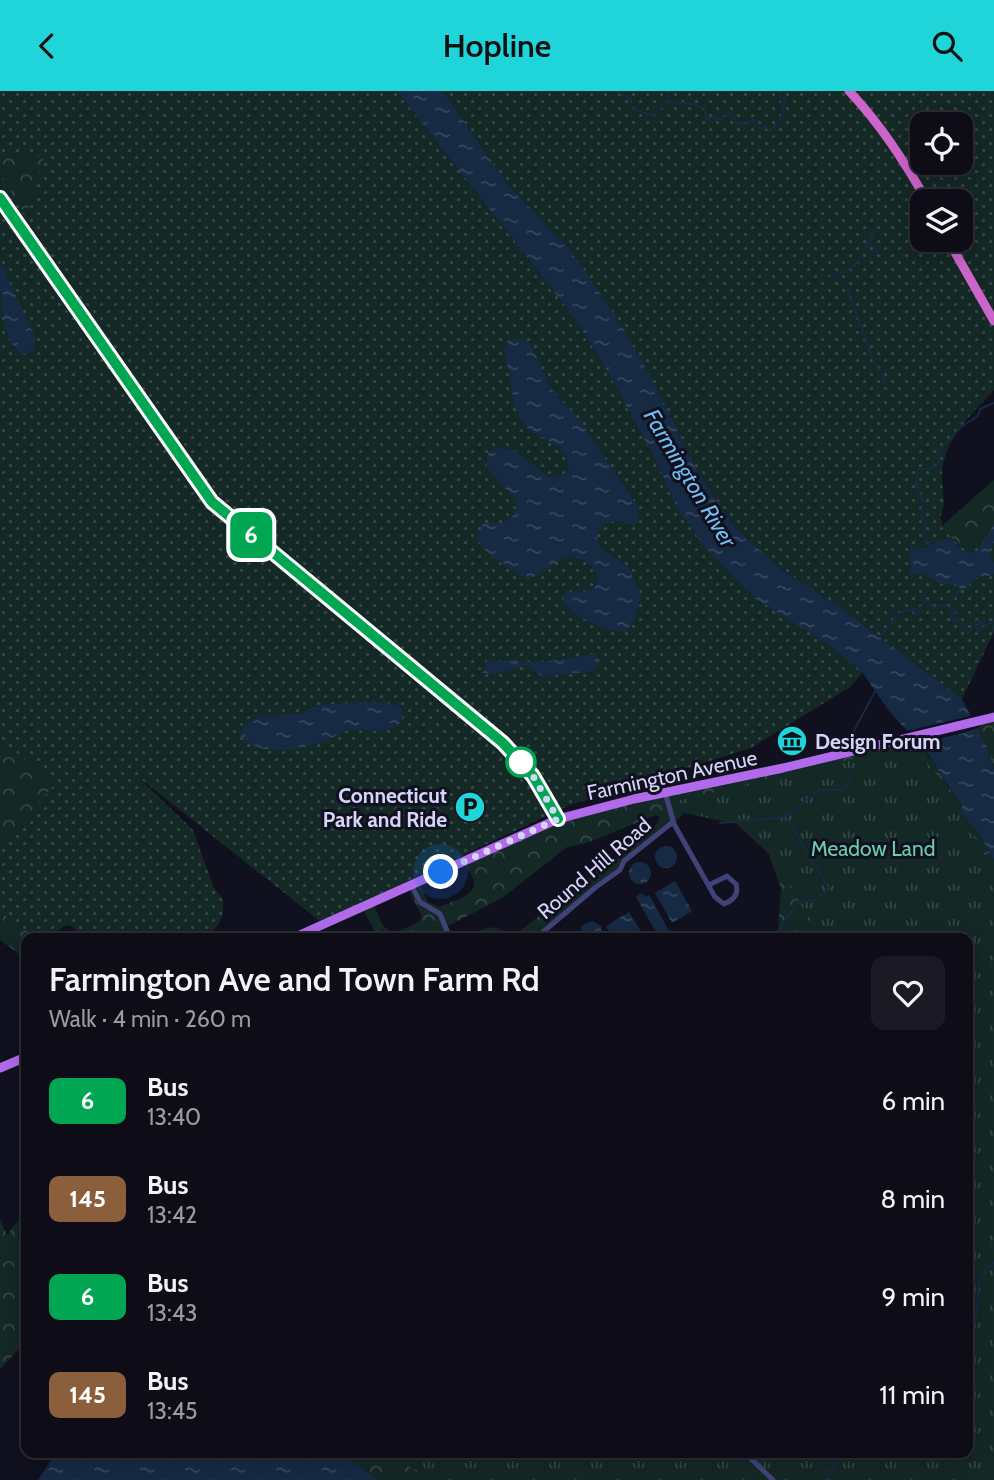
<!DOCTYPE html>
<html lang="en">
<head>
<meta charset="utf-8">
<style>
	:root { --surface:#0d0c17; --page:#1b1a24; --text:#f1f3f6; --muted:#9a9ba1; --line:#2d2c36; --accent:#1fd5da }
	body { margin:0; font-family:Cabin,sans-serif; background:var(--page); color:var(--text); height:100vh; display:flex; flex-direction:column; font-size:26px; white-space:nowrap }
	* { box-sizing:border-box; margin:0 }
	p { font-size:23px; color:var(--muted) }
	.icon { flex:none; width:38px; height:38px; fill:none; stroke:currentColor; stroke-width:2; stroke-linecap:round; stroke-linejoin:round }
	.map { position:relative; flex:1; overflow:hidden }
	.sheet { position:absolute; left:21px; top:842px; width:952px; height:525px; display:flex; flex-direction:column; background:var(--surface); border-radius:14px; box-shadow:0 4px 18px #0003,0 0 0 2px var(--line) }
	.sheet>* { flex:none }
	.badge { padding:0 14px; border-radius:10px; font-size:24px; line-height:46px }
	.controls { position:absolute; left:910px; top:21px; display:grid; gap:14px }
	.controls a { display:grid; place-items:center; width:63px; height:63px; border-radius:14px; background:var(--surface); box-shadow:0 4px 18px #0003,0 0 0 2px var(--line); font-size:35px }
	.you { position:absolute; width:35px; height:35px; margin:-18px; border:5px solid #fff; border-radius:50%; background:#1a73e8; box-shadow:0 0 0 10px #1a73e833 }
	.map>.badge { position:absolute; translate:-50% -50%; box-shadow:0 0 0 4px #fff }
	.round { display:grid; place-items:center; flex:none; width:74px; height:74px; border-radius:14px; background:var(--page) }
	.summary { display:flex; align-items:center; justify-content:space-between; height:119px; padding:0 28px }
	h1 { font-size:33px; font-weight:600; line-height:52px }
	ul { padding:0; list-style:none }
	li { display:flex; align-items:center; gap:21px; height:98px; padding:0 28px }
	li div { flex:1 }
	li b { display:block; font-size:26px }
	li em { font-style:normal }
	li .badge { min-width:77px; font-weight:700; text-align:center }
	header { display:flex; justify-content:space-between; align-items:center; height:91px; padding:0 28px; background:var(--accent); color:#111; font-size:32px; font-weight:600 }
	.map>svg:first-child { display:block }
	.grass { fill:url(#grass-dots); fill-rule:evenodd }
	.forest { fill:url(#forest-crowns) }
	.park { fill:url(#park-tufts) }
	.water { fill:url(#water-ripples) }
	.pier { fill:#11101f }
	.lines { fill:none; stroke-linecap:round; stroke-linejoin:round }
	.stream { stroke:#162a43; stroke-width:2 }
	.minor { stroke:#414378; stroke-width:5 }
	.primary { stroke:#b16aea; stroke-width:9 }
	.trunk { stroke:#cd64ca; stroke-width:9 }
	.line-casing { stroke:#fff; stroke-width:16 }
	.line { stroke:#00a651; stroke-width:10 }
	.walk { stroke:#d5d4f9; stroke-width:7; stroke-dasharray:0 12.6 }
	.stop-dot { fill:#fff; stroke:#00a651; stroke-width:3.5 }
	.labels { text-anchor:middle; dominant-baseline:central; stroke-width:6; stroke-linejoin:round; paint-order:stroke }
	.poi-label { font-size:21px; font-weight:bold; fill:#d5d4f9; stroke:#11101f; text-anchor:start }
	.street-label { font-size:21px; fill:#d5d4f9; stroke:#11101f }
	.park-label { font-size:21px; fill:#6acfae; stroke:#11101f }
	.water-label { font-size:23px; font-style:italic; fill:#70bbeb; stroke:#11101f }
</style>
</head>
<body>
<header><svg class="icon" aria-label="back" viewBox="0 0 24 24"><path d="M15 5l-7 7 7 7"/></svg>Hopline<svg class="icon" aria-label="search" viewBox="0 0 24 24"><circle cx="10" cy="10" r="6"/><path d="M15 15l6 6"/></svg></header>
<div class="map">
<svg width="994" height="1389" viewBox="0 0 994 1389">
	<defs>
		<pattern id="grass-dots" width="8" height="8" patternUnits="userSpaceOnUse" patternTransform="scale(1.75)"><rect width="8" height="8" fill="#142826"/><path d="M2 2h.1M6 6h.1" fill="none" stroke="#354646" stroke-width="1.8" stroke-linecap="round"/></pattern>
		<pattern id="forest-crowns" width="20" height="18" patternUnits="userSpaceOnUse" patternTransform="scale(1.75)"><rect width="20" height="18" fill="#142826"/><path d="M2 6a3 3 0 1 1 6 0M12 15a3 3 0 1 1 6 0" fill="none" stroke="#354646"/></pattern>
		<pattern id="park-tufts" width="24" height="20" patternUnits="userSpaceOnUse" patternTransform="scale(1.75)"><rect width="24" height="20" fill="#142826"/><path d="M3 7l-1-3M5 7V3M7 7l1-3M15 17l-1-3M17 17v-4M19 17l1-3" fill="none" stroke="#354646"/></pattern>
		<pattern id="water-ripples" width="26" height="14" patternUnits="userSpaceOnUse" patternTransform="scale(1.75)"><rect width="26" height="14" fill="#162a43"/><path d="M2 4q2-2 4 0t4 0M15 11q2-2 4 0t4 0" fill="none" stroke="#37485f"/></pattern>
	</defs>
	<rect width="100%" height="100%" fill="#11101f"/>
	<path class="grass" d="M 0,0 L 397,0 L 574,226 L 609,283 L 653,364 L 678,419 L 863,581 L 850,596 L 751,657 L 570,714 L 321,831 L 137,685 L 193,739 L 214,797 L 223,808 L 223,822 L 219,833 L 207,847 L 80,847 L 73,836 L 66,834 L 51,847 L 32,844 L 0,821 L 0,755 L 56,691 L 0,650 Z
		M 443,0 L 994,0 L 994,299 C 971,324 944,348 942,383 C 941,399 948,411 940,426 C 950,454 959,447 985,447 L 994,457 L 994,541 L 962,608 L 840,516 L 778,476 L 734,435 L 695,376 L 568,156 L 508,94 ZM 922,33 L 961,33 L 961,72 L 922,72 ZM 922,110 L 961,110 L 961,149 L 922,149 Z"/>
	<path class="forest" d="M 0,65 L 44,66 L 26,125 L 0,83 Z
		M 994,389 L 994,457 L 985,447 L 960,457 C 955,448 946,444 943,434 Z
		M 994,626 L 994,679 L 986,654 L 974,631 Z
		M 913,646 C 933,668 946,693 962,717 L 960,720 L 981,746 L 994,770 L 994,935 L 968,847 L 807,834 L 793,847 L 766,847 L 778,838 L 781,798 L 769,763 L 737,733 L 685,722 L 582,809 L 540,847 L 465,847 C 485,838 491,830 510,844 L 516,843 L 658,732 L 659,725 L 656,724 L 587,752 L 567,756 L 502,807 L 446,836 L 450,847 L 378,847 L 362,816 L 373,811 C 382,832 383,848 408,836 C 415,833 418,832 422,826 L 407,795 L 418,790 L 428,811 L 440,816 C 449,811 477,805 474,791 C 473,785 467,777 463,771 L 558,728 Z
		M 0,650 L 57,691 L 0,755 Z
		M 0,821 L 37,847 L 26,847 L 26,868 L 0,849 Z
		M 20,1127 L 18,1146 L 26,1163 L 26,1251 L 0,1278 L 0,1128 L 7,1144 Z
		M 341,1362 L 437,1362 L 450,1389 L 378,1389 Z"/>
	<path class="park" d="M 910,654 C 939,683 965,720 980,757 C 982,763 990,768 994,773 L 994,1389 L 435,1389 L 383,1362 L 968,1362 L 968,847 L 793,847 L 811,829 L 769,763 L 737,733 L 685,722 L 677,710 Z"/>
	<path class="water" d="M 397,0 L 443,0 L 508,94 L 568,156 L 618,228 L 662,307 L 695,376 L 734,435 L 778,476 L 840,516 L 962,608 L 986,654 L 994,679 L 994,770 L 981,746 L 960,720 L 962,716 L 928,663 L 889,620 L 862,581 L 832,556 L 756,508 L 705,457 L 678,419 L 653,364 L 609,283 L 574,226 Z
		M 0,171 L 36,248 L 34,258 L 23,264 C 0,251 0,198 0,171 Z
		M 515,247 L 525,249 L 532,256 L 550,296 L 580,330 L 639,418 L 638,429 L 634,435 C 623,428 616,429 604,434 L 596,446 L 602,459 L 629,476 L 641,503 L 636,524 L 626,540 C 607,542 572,525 563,509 L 565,502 C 581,496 597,509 597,482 C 569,447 558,477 529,488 C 514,483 483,461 476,447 L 484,432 L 502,432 L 514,424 L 517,415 L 515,408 L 486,376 L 488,362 L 500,356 L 515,360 L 550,387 L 564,384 L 569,377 C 564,346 539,352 524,333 C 513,318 513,303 510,286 C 508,272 500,263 508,249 Z
		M 994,433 L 994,450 L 989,461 L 994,472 L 994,484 L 979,486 L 963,499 L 954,493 L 941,493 L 923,483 L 911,483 L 909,460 L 912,456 L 924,458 L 939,450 L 942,451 L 947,447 L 954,450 L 960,459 L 974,462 L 980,456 Z
		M 596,562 L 600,571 L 594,580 L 542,586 L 527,574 L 499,583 L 483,582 L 487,569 C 528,572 555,572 596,562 Z
		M 365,611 C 378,613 391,610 401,616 L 403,630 C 379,649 368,634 346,640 C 338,643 330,649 321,651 C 298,659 256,667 240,644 L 245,634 L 259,625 L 299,623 L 318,614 Z
		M655 766a11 11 0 1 1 22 0a11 11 0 1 1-22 0Z
		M629 782a11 11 0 1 1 22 0a11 11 0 1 1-22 0Z
		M 675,790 L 692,820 L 672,832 L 655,802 Z
		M 642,802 L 645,806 L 649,804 L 669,840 L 661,845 L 658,840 L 656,841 L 636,806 Z
		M 629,821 L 645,847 L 613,847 L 606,835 Z
		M 592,830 L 601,835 L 602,846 L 582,847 L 580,841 L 582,834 Z
		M 56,1362 L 341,1362 L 378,1389 L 38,1389 Z"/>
	<path class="pier" d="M 974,624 L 980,636 L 964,642 L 914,653 L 903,641 Z"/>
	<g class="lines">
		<path class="stream" d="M 617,0 L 631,9 L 632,18 L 654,25 L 660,23 L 662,13 L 665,10 C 678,13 694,10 705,18 L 706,28 L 715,26 L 721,29 L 723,24 L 730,23 L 739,33 L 752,29 L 757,31 L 759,37 L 765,36 L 770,39 L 780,31 C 781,24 786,14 785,9 L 781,10 L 780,8 L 781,0
			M 668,9 L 669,0
			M 868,152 L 875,157 L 878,163
			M 830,186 C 861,176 861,168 873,141
			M 846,194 L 873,269 L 889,297
			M 929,455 L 924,441 L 926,432 L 921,426 L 923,410 L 916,394 L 918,378 L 931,377 L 938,373 L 938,360 L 961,336 L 978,325 L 980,318 L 994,312
			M 952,509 L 961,498
			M 994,534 L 994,539
			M 879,546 L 900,522 L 913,518 L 915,523 L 918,522 L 925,509 L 929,510 L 932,517 L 943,514 L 958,520 L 951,523 L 951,529 L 957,529 L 965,535 L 967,542 L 971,541 L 972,535 L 976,530 L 985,530 L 976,534 L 977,541 L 994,529
			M 853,641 L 876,599
			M 720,732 L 784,726 L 820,699 L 843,699 L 850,691 L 850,686
			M 774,847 L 796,813 L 814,809 L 829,798 L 785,724
			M 968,1255 C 970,1246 974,1237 976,1228 C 981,1205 971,1189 994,1172
			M 826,1389 L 837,1368 L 844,1362"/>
		<path class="minor" d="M 0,107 L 212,411 L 503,652 L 533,685 L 558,728
			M 665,701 L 674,733 L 715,806 L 724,813 C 734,809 739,803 736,793 L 727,785 L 709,794
			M 411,793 L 420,811 L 440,823 L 450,847
			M 536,847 L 596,796 L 620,779 L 624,770 L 673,731
			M 745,1362 L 773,1389"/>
		<path class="primary" d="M 293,847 L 558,728 L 634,708 L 783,677 L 994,626
			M 0,977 L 26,966"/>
		<path class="trunk" d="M 849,0 C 881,34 904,70 927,110
			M 948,149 L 994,230"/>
	</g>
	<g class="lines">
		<g class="line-casing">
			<path id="line" d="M 0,107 L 212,411 L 503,652 L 533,685 L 558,728"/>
		</g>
		<use href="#line" class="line"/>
		<path class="walk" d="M 441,781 L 558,728 L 533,685 L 518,667 L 521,671"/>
	</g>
	<defs>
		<g id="museum-disc" transform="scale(1.575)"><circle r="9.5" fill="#1fd5da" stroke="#11101f"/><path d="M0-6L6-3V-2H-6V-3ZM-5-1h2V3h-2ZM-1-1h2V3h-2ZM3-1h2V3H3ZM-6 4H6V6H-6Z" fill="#111"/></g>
		<g id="parking-disc" transform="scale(1.575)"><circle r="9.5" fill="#1fd5da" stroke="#11101f"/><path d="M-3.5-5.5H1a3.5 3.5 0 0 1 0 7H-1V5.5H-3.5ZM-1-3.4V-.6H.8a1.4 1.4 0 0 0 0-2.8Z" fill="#111"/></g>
	</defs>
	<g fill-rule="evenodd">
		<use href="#museum-disc" x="792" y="650"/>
		<use href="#parking-disc" x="470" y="716"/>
	</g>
	<circle class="stop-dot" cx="521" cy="671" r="14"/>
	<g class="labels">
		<g class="poi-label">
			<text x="815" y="650">Design Forum</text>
			<text x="447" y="704" text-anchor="end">Connecticut<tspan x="447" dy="24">Park and Ride</tspan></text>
		</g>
		<g class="street-label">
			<text transform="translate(672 684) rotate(-12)">Farmington Avenue</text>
			<text transform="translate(594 777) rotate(-41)">Round Hill Road</text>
		</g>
		<g class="park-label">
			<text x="873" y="757">Meadow Land</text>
		</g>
		<g class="water-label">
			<text transform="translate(690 387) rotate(59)">Farmington River</text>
		</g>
	</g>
</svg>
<div class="controls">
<a><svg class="icon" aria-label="locate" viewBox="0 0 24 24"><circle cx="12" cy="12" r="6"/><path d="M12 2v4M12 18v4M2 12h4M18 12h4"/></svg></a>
<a><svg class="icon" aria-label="layers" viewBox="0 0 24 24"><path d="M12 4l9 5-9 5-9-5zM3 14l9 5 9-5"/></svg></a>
</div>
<div class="you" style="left:441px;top:781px"></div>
<b class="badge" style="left:251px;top:444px;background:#00a651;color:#fff">6</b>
<section class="sheet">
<div class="summary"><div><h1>Farmington Ave and Town Farm Rd</h1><p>Walk · 4 min · 260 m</p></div><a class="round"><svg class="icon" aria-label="heart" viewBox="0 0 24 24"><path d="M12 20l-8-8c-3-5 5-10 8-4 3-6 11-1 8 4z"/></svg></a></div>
<ul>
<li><span class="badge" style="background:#00a651;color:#fff">6</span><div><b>Bus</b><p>13:40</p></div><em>6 min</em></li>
<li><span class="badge" style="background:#8b5e3c;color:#fff">145</span><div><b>Bus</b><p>13:42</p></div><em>8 min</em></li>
<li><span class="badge" style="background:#00a651;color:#fff">6</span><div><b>Bus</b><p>13:43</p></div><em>9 min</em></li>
<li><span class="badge" style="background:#8b5e3c;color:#fff">145</span><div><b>Bus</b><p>13:45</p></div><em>11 min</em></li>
</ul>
</section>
</div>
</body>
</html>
